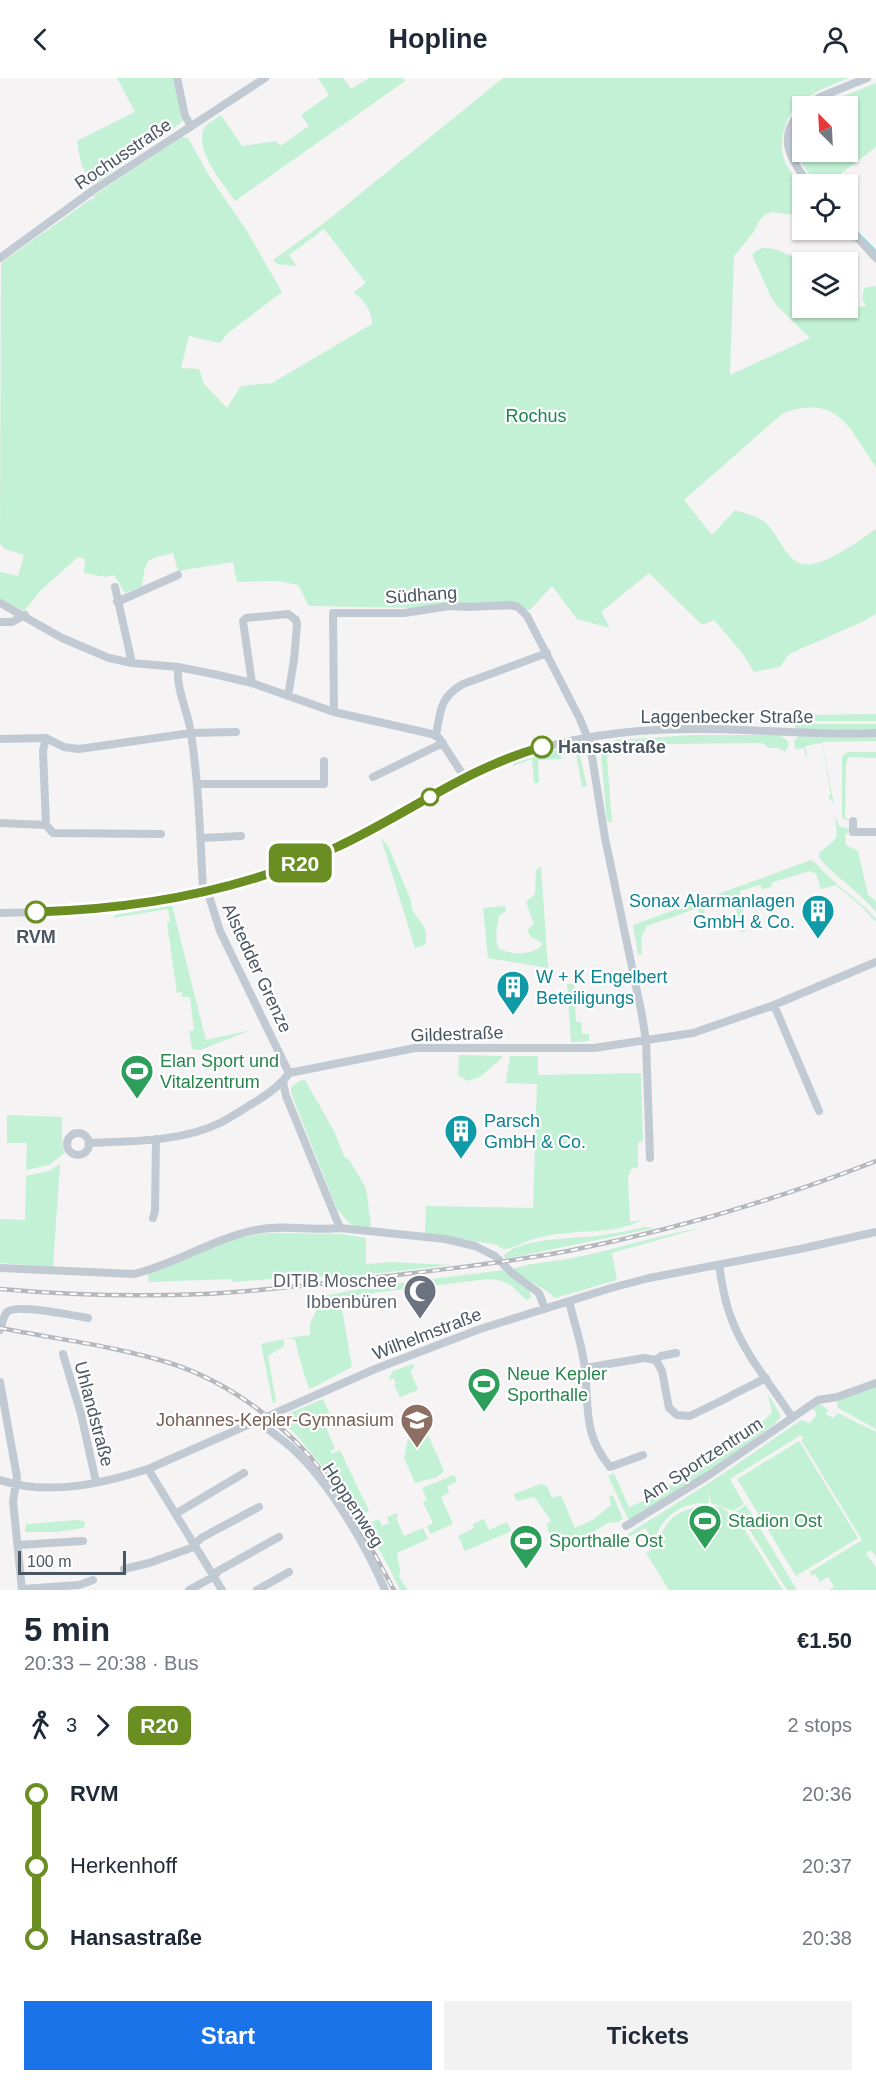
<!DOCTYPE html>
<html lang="en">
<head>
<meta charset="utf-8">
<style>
	:root { --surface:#fff; --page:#f2f2f3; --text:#1f2937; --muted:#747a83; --accent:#1a73e8 }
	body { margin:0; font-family:Arial,sans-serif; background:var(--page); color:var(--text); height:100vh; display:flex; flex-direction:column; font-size:22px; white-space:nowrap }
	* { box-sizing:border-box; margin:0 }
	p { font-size:20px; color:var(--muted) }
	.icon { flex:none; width:33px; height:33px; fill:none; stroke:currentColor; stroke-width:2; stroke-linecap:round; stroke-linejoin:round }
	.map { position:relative; height:1512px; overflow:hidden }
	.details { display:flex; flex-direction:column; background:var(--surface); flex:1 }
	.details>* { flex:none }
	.badge { padding:0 12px; border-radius:9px; font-size:21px; line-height:39px }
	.needle { width:39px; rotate:336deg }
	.controls { position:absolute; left:792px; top:18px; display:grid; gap:12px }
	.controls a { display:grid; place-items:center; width:66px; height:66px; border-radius:0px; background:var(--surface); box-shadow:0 2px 4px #0004; font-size:30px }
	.scale { position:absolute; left:18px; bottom:15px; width:108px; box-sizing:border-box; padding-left:6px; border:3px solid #4a5661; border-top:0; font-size:16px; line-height:21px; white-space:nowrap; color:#4a5661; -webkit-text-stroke:4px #fff; paint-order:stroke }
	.map>.badge { position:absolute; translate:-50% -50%; box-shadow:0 0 0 3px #fff }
	.legs { display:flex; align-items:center; gap:9px; height:66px; padding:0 24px; font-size:20px }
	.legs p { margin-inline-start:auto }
	.headline { display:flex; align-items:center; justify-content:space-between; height:102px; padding:0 24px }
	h1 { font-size:33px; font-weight:700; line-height:45px }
	.action { display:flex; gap:12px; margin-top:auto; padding:12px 24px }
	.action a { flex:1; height:69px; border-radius:0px; background:var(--accent); color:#fff; font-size:24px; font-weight:700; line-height:69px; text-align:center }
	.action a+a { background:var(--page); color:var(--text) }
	ul { padding:0 24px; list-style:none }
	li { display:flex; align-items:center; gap:21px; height:72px; font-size:22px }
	li i { display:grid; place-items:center; width:9px; height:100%; margin:0 8px; background:currentColor }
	li i::after { content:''; width:15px; height:15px; margin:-8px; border:4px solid; border-radius:50%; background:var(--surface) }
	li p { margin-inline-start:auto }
	li:first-child i { background:linear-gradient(#0000 50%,currentColor 0) }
	li:last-child i { background:linear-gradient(currentColor 50%,#0000 0) }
	header { display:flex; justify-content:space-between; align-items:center; height:78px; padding:0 24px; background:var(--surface); font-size:27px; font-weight:700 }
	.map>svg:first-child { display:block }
	.green { fill:#c3f1d5 }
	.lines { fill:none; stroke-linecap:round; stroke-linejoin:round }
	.stream { stroke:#90daee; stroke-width:2 }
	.minor { stroke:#c1cad2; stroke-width:8 }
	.rail-casing { stroke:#b5b8bd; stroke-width:4.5 }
	.rail { stroke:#fff; stroke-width:2; stroke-dasharray:7; stroke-linecap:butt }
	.line-1-casing { stroke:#fff; stroke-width:14 }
	.line-1 { stroke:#6b8e23; stroke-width:9 }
	.stop-1-dot { fill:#fff; stroke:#6b8e23; stroke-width:3 }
	.labels { text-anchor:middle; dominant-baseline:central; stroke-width:4.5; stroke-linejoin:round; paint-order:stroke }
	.street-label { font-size:18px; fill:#4a5661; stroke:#fff }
	.park-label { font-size:18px; fill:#17864f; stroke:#fff }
	.stop-label { font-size:18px; font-weight:bold; fill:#4a5661; stroke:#fff; text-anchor:start }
	.culture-label { font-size:18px; fill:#0d838f; stroke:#fff; text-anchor:start }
	.leisure-label { font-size:18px; fill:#27864d; stroke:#fff; text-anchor:start }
	.worship-label { font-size:18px; fill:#5b616d; stroke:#fff; text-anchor:end }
	.education-label { font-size:18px; fill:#785e54; stroke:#fff; text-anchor:end }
</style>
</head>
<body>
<header><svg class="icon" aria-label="back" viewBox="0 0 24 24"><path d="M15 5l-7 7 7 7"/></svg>Hopline<svg class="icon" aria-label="person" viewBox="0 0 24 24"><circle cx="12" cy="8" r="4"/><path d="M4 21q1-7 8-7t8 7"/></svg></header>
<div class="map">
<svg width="876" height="1512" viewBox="0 0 876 1512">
	<rect width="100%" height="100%" fill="#f5f3f3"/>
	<path class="green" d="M 117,0 L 173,0 L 182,44 L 96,105 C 82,98 79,77 77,63 L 135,34 Z
		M 318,0 L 343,0 L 351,11 L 369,0 L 403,0 L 405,3 L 235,123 C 222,103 193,73 205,48 L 221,37 L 242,68 L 276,63 L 280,68 L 309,48 L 301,37 L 329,17 Z
		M 503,0 L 849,0 C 822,11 792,20 784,52 C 781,62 781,73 785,84 C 789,93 800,104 802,110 C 805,118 802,130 802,138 L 772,134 L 765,137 L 759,143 L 753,155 L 734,178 L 730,297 L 810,260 L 777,228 L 770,217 L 753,179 L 752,177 C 765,160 789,178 803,184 L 802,230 L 848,230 L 848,205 L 853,209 L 854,219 L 859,229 L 866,228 L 862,221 L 864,210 L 876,208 L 876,389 C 848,349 839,316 783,335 L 684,422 L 712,457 L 735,432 C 743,435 758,438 765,444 C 777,455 783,475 797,484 C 816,496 860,462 876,451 L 876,536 L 862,544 L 789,576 L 780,589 L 754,594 L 743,576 L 714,542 L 702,547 L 649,495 L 601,534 L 610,550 L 577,541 L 552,508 L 530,532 L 309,528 L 298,507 L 278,503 L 237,504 L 233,484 L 178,493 L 173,475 C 145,482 146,479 142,508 L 125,515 L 114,497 L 105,499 L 84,495 L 85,481 L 78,479 L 40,513 L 24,533 L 0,522 L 0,494 L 18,498 L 24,477 L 5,471 L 0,465 L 1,185 L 91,121 L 95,121 L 93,118 L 182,59 L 188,60 L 210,99 L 247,153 L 282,214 L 228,255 L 220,265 L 189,258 L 181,290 L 199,291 L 204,306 L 227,330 L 241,308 L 272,305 L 372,246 C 373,235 363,219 353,215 L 366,205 L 324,151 L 289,177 L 297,188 L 277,186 L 273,182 L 323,146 Z
		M 876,5 L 876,69 L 827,106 L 818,106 C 801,88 787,67 802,43 L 802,74 L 848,74 L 848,28 L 819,28 Z
		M 876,636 L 876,643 L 802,643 L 800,641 L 802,637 Z
		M 800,646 L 876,646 L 876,652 L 795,651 L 795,647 Z
		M 692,657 L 779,657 L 787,662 L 789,667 L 785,674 L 778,670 L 769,670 L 762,665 L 662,666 L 667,672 L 614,672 L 607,680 L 612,744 L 607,744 L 601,676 L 606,665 L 617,662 Z
		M 799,658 L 876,659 L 876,663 L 822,664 L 834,726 L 828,718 L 831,717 L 822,665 L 805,668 L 807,678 L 805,678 L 804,670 L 795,671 L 794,663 Z
		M 565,669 L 570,669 L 579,674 L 587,708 L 582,709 L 576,676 L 561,677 L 561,681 L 538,682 L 539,705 L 534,705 L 532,681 L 513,688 L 513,685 Z
		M 848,674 L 876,674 L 876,680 L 848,679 L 846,687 L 845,740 L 851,742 L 845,742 L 842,739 L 842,678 Z
		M 835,737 L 839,748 L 850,751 L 850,753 L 845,757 L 846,767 L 858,773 L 868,817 L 876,823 L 876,834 C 860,814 836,800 819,780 L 819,775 C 839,758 838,765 835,737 Z
		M 381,760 L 388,768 L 411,822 C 411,843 431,843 425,867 L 415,870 Z
		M 811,782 C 818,786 820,790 825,795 C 841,812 861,823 876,841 L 876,844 L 862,829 L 836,807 L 821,811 L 816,796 L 810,793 L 773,804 L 771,809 L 762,811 L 760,807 L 740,813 C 738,827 748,840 745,853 L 741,854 L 734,821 L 703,827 L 704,835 L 699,835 L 698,830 L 647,848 L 641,860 L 642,876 L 638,877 L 633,847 Z
		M 541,789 L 548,890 L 488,880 L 483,830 L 505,828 L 506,833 L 499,838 C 497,849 494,860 499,871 C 513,877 526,877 540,870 L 542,865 L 531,859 L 527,852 L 534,846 L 526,824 L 535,816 L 536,792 Z
		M 172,827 L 206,962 L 251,952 L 200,972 L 192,971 L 189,953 L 194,952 L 190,919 L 182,919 L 182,914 L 177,915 L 167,845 L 170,844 L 168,831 L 113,840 L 115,837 Z
		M 567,906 L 574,906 L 576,944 L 581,944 L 582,956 L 589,956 L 589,963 L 571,964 Z
		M 459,977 L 502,978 L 502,980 L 480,999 L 468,1003 L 458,997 Z
		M 510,978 L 538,978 L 538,997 L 641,995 L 643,1062 L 638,1065 L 638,1089 L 631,1091 L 628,1100 L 630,1144 L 643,1141 C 620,1155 595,1152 569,1155 C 559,1155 547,1158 537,1160 C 528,1162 511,1171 506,1171 C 503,1172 498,1167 494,1166 L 425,1156 L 426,1128 L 533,1130 L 537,1006 L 506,1005 Z
		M 305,1002 L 334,1053 L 344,1078 L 350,1083 L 366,1110 L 371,1147 L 368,1151 L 350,1146 L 337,1131 L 291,1015 L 291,1009 L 299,1003 Z
		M 7,1037 L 62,1039 C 63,1050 60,1067 65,1075 L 49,1087 L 26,1092 L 27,1065 L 7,1065 Z
		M 60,1086 L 53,1189 L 0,1185 L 0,1141 L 25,1142 L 26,1098 L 49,1093 Z
		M 645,1149 L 655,1150 L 506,1181 L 503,1179 C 515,1159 581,1161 603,1157 C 617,1155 631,1152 645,1149 Z
		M 700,1150 L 612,1175 L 617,1202 L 555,1220 C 543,1208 526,1203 513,1191 C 523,1186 559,1183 572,1180 C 615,1172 657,1157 700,1150 Z
		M 271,1155 L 341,1156 L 366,1160 L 366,1186 L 391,1184 L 451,1187 L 353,1198 L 295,1199 L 233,1204 L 231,1201 L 149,1204 L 148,1195 C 188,1178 227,1158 271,1155 Z
		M 504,1192 L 529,1212 L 531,1220 L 526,1222 C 512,1208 508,1202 488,1201 L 340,1219 L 352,1289 L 312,1310 L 309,1310 C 303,1294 299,1278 295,1262 L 288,1260 L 310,1257 L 310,1246 L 320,1225 L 309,1224 L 308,1221 L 376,1208 Z
		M 284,1261 L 284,1268 L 268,1278 L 276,1323 L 273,1326 L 261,1266 Z
		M 413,1286 L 414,1290 L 410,1292 L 418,1312 L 400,1319 L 394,1307 L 396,1306 L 394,1300 L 390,1302 L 389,1300 L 393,1293 Z
		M 876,1308 L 876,1351 L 838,1330 L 837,1323 Z
		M 768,1316 L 780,1336 L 780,1340 L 771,1349 L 696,1402 L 629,1443 L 608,1398 L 614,1395 L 629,1429 L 651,1420 L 671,1407 L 689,1390 L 755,1350 L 772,1335 Z
		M 323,1321 L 332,1341 L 325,1347 L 335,1371 L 330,1373 L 332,1376 L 340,1372 L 369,1433 L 365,1435 L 369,1445 L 379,1441 L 382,1448 L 389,1445 L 387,1439 L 397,1435 L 398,1438 L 396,1440 L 404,1458 L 423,1450 L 428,1461 L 397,1475 L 400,1492 L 399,1499 L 408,1512 L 400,1512 C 377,1462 344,1413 308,1371 C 299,1360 290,1349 278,1342 L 287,1336 Z
		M 820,1326 L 828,1332 L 826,1336 L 833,1340 L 838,1335 L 876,1354 L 876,1479 L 871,1472 L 866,1475 L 876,1490 L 876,1512 L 829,1512 L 834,1509 L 828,1499 L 820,1504 L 815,1496 L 812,1498 L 810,1494 L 862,1462 L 801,1362 L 803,1361 L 801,1357 L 730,1401 L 744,1426 L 733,1433 L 711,1425 L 708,1413 L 709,1425 C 682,1424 663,1437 654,1462 L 648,1459 L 649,1456 L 645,1450 L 627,1460 L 629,1467 L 624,1470 L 622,1469 L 624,1461 L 631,1454 L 718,1399 L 801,1342 L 810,1345 L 817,1336 L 812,1329 Z
		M 424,1348 L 444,1393 L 437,1399 L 415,1405 L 404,1380 L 409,1356 Z
		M 799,1363 L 858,1460 L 796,1498 L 737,1401 Z
		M 454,1397 L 457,1403 L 447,1408 L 449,1415 L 441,1419 L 453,1446 L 430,1456 L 427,1448 L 433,1445 L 423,1424 L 427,1422 L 422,1410 Z
		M 541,1406 L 547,1408 L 552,1420 L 561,1417 L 575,1450 L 594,1441 L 611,1427 L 609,1419 L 613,1417 L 623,1441 L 618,1444 L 608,1445 L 575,1465 L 573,1463 L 564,1472 L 548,1453 L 547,1446 L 551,1443 L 536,1421 L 534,1419 L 517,1423 L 515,1420 L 514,1416 Z
		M 702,1427 L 721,1429 L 737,1440 L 783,1512 L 669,1512 L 646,1475 L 657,1469 C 665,1441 675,1434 702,1427 Z
		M 746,1427 L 797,1512 L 787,1512 L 746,1446 L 735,1434 Z
		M 484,1441 L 489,1452 L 507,1444 L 511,1453 L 465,1473 L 458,1458 L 474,1450 L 473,1446 Z
		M 79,1442 L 85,1444 L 84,1450 L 56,1454 L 25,1454 L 26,1446 Z"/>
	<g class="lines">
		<path class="stream" d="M 856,153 L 876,173"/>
		<path class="minor" d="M 177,0 L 185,38 L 191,48
			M 806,28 L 820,19 L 867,0
			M 802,32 C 776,59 790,81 809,106
			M 848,149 L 876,180
			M 0,180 L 92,113 L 265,0
			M 115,509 L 132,585
			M 117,524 L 178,497
			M 0,525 L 62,560 L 109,580 L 132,585 L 178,589 L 218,597 L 252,605 L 334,634 L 432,656 L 439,660 L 465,700
			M 0,544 L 12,544 L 25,537
			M 178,589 C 176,613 188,632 191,656 C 199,707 200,759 203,810 L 209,818 L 220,853 L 289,995
			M 252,605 L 243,543 L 246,540 L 288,536 L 296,542 L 297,547 L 294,582 L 288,618
			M 334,634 L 333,535 L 404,535 L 450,528 L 469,529 L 510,527 L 518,529 L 527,538 L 580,641 L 590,666 L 605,760 L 642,937 L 646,963 L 650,1080
			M 436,657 C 441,632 439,620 463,606 L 547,575
			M 46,660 L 43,673 L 46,747
			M 0,661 L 46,660 L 64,669 L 79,671 L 191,655 L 236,654
			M 373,699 L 443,665
			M 197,706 L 324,706 L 324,683
			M 853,743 L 853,754 L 876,754
			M 0,745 L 46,747 L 53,755 L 161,756
			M 201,760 L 241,758
			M 0,835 C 119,833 227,820 337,769 C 391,744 440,712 494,686 C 560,659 630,650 701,651 C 759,651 818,658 876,655
			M 774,927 L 819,1033
			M 283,1004 L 286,1018 L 340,1150 L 445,1161 L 475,1168 L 495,1178 L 512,1195 L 539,1215 L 545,1231
			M67 1066a11 11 0 1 1 22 0a11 11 0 1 1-22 0Z
			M 89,1065 C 133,1063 182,1064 222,1044 C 231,1039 241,1033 250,1027 C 264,1019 280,1009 289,995 L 415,970 L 594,970 L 693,955 L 774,927 L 876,884
			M 153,1140 L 155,1133 L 156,1061
			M 719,1187 C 722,1206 725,1225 732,1242 C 745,1277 772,1308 792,1339
			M 0,1190 L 134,1196 C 176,1186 212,1161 256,1152 C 284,1146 312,1153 340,1150
			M 569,1223 C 574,1245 583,1269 585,1292 C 589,1331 583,1356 610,1389 L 643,1377
			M 0,1252 C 2,1247 3,1239 7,1234 C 17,1225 74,1238 88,1240
			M 63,1276 L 81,1336 L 96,1404
			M 656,1282 L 662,1293 L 669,1330 L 677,1337 L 690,1338 L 729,1319
			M 585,1290 L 644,1280 L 656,1282 L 661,1278 L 676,1275
			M 0,1304 L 17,1399 L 13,1423 L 22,1512
			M 732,1317 L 766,1300
			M 258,1343 C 269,1353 283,1361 294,1372 C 329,1404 367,1469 385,1512
			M 148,1391 L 222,1512
			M 0,1402 C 48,1418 102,1406 148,1391 L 375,1291 L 480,1251 L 611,1210 L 649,1200 L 800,1171 L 876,1154
			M 177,1435 L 244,1395
			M 626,1448 L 709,1397 L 818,1322 L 837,1319 L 876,1305
			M 18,1467 L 83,1463
			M 124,1491 L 149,1485 L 191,1470 L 201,1460 L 259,1429
			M 22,1511 L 79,1507 L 93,1502
			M 189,1512 L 215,1498 L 218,1493 L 279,1459
			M 257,1512 L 289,1494"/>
		<g class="rail-casing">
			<path id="rail" d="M 0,1211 C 68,1217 136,1219 204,1216 C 265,1213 327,1205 388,1198 C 448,1191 509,1184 568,1173 C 673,1152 776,1122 876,1083
				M 0,1250 C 56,1261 115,1268 170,1285 C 231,1305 287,1347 326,1398 C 353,1433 373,1474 394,1512"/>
		</g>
		<use href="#rail" class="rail"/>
	</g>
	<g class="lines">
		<g class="line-1-casing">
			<path id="line-1" d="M 36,834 C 140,831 242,813 337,769 C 406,737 468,689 542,669"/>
		</g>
		<use href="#line-1" class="line-1"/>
	</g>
	<defs>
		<g id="building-pin" transform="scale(1.725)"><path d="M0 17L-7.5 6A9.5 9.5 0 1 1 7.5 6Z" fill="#0f9aa8" stroke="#fff"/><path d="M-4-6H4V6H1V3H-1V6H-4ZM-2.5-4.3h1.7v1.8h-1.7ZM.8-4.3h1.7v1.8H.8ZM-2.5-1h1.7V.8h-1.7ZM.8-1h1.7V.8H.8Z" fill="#fff"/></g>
		<g id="stadium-pin" transform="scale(1.725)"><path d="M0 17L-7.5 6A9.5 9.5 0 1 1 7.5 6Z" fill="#2e9e5b" stroke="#fff"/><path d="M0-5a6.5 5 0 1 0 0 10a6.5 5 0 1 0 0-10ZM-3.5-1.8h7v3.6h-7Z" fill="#fff"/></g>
		<g id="mosque-pin" transform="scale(1.725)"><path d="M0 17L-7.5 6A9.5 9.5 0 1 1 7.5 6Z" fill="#6b7280" stroke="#fff"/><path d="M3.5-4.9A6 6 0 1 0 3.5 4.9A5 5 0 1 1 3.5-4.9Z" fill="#fff"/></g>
		<g id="school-pin" transform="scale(1.725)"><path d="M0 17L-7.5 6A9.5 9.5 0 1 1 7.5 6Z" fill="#8d6e63" stroke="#fff"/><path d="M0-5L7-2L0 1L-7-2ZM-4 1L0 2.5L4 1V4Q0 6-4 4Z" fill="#fff"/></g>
	</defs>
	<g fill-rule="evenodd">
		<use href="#building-pin" x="818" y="833"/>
		<use href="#building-pin" x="513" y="909"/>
		<use href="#stadium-pin" x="137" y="993"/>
		<use href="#building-pin" x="461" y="1053"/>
		<use href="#mosque-pin" x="420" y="1213"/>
		<use href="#stadium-pin" x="484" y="1306"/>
		<use href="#school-pin" x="417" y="1342"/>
		<use href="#stadium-pin" x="705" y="1443"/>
		<use href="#stadium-pin" x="526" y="1463"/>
	</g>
	<g class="stop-1-dot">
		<circle cx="542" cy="669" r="10"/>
		<circle cx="430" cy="719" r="8"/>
		<circle cx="36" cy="834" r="10"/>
	</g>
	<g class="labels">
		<g class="street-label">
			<text transform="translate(123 76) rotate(-34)">Rochusstraße</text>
			<text transform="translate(421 517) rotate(-4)">Südhang</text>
			<text x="727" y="639">Laggenbecker Straße</text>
			<text transform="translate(257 890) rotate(65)">Alstedder Grenze</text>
			<text transform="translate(457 956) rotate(-2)">Gildestraße</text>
			<text transform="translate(427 1256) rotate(-21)">Wilhelmstraße</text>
			<text transform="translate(94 1336) rotate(75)">Uhlandstraße</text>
			<text transform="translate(702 1382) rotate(-33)">Am Sportzentrum</text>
			<text transform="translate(353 1427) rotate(57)">Hoppenweg</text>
		</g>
		<g class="park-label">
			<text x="536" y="338">Rochus</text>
		</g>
		<g class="stop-label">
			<text x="558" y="669">Hansastraße</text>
			<text x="36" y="859" text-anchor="middle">RVM</text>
		</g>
		<g class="culture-label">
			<text x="795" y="823" text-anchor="end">Sonax Alarmanlagen<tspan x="795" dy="21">GmbH &amp; Co.</tspan></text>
			<text x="536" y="899">W + K Engelbert<tspan x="536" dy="21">Beteiligungs</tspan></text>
			<text x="484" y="1043">Parsch<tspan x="484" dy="21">GmbH &amp; Co.</tspan></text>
		</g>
		<g class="leisure-label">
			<text x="160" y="983">Elan Sport und<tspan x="160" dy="21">Vitalzentrum</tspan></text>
			<text x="507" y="1296">Neue Kepler<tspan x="507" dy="21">Sporthalle</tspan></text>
			<text x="728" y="1443">Stadion Ost</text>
			<text x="549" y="1463">Sporthalle Ost</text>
		</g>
		<g class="worship-label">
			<text x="397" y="1203">DITIB Moschee<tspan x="397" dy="21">Ibbenbüren</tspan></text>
		</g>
		<g class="education-label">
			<text x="394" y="1342">Johannes-Kepler-Gymnasium</text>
		</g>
	</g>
</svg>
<div class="controls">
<a><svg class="needle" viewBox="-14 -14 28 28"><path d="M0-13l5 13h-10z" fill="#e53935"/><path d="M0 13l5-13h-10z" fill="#747a83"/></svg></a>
<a><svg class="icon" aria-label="locate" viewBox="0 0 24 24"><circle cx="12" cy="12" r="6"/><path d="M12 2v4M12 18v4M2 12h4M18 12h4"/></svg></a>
<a><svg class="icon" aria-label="layers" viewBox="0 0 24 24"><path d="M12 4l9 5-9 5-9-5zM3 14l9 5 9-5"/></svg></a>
</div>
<div class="scale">100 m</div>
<b class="badge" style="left:300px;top:785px;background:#6b8e23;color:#fff">R20</b>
</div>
<section class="details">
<div class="headline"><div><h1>5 min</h1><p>20:33 – 20:38 · Bus</p></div><b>€1.50</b></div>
<div class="legs"><svg class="icon" aria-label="walk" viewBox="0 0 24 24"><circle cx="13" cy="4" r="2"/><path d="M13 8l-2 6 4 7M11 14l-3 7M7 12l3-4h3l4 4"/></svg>3<svg class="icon" aria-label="forward" viewBox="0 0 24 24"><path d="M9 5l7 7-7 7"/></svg><b class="badge" style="background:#6b8e23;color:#fff">R20</b><p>2 stops</p></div>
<ul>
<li><i style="color:#6b8e23"></i><b>RVM</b><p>20:36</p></li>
<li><i style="color:#6b8e23"></i><span>Herkenhoff</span><p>20:37</p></li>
<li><i style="color:#6b8e23"></i><b>Hansastraße</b><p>20:38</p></li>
</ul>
<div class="action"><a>Start</a><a>Tickets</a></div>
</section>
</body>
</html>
